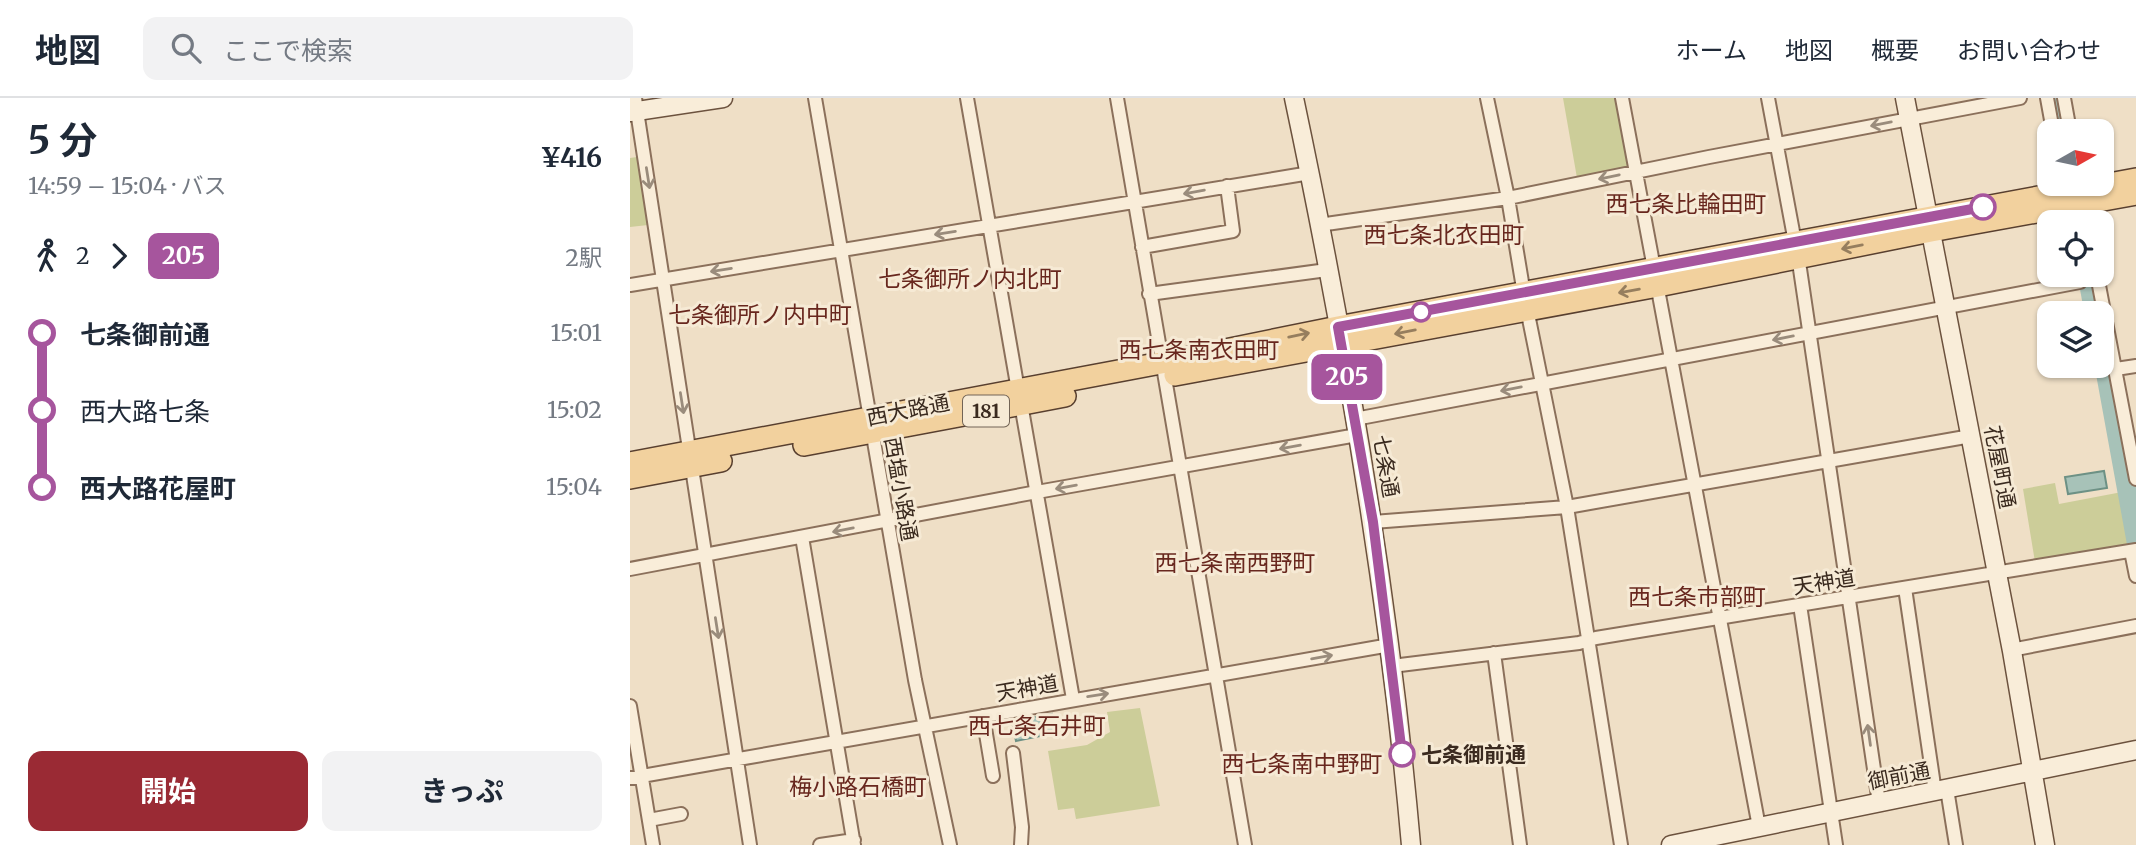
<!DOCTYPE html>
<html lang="ja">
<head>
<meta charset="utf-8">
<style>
	:root { --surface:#fff; --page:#f2f2f3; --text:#1f2937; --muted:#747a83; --line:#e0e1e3; --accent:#9a2a34 }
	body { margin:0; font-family:Merriweather,"Noto Sans JP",serif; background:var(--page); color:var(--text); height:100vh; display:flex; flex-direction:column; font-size:26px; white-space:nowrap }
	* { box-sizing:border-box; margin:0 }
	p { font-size:23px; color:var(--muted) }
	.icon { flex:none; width:38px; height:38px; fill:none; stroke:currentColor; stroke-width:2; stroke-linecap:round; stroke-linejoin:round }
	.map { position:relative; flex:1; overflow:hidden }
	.side { display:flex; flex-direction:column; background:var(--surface); width:630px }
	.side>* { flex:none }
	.badge { padding:0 14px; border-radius:10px; font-size:24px; line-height:46px }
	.needle { width:46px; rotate:81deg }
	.fabs { position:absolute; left:1407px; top:21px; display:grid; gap:14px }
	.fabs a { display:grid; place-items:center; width:77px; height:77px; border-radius:14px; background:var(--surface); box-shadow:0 2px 5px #0004; font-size:35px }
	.map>.badge { position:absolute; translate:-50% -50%; box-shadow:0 0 0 4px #fff }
	.legs { display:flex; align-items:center; gap:10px; height:77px; padding:0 28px; font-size:23px }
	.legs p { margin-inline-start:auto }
	.headline { display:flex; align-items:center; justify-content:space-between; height:119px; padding:0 28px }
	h1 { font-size:38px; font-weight:700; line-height:52px }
	.cta { display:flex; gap:14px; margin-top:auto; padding:14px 28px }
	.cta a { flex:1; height:80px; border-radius:14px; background:var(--accent); color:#fff; font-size:28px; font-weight:700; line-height:80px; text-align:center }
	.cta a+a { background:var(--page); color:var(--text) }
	ul { padding:0 28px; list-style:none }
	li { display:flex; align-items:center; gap:24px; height:77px; font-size:26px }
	li i { display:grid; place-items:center; width:10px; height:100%; margin:0 9px; background:currentColor }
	li i::after { content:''; width:18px; height:18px; margin:-9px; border:5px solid; border-radius:50%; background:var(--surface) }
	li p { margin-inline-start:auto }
	li:first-child i { background:linear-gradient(#0000 50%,currentColor 0) }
	li:last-child i { background:linear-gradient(currentColor 50%,#0000 0) }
	header { display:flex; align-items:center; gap:42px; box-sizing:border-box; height:98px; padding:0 35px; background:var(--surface); border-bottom:2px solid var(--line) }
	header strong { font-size:33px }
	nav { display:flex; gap:38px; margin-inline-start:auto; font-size:24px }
	.search { width:490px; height:63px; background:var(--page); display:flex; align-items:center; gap:18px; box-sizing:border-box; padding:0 24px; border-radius:14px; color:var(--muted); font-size:26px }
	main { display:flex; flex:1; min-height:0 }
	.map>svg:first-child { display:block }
	.green { fill:#cccd99 }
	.water { fill:#a7c2b8; stroke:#6d9185; stroke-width:2 }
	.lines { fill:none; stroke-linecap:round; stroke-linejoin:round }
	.river { stroke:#a7c2b8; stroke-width:19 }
	.street-casing { stroke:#8b705b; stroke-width:16 }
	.secondary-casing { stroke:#6c523e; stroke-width:21 }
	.primary-casing { stroke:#583f2f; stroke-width:24 }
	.street { stroke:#f9edd9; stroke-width:12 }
	.secondary { stroke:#f9edd9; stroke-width:18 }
	.primary { stroke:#f2d19e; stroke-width:21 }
	.oneway { stroke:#9a8c7c }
	.oneway2 { stroke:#967e5e }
	.line-1-casing { stroke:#fff; stroke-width:16 }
	.line-1 { stroke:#a6559d; stroke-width:10 }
	.stop-1-dot { fill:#fff; stroke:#a6559d; stroke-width:3.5 }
	.labels { text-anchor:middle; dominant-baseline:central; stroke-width:6; stroke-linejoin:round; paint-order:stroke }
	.shield { fill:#f6ead5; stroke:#726456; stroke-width:2 }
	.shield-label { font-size:19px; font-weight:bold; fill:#3a2a1f }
	.street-label { font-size:21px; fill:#3a2a1f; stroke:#f6ead5 }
	.stop-label { font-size:21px; font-weight:bold; fill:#3a2a1f; stroke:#f6ead5; text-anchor:start }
	.neighbourhood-label { font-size:23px; fill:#68271e; stroke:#f6ead5 }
</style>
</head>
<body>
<header>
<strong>地図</strong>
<div class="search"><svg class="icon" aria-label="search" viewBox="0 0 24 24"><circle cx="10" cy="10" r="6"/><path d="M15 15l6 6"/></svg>ここで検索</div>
<nav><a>ホーム</a><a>地図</a><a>概要</a><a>お問い合わせ</a></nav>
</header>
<main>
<section class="side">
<div class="headline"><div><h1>5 分</h1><p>14:59 – 15:04 · バス</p></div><b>¥416</b></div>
<div class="legs"><svg class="icon" aria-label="walk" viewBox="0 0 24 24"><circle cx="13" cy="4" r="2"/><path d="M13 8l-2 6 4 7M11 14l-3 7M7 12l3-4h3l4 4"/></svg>2<svg class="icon" aria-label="forward" viewBox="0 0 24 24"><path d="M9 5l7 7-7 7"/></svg><b class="badge" style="background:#a6559d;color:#fff">205</b><p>2駅</p></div>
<ul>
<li><i style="color:#a6559d"></i><b>七条御前通</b><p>15:01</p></li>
<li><i style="color:#a6559d"></i><span>西大路七条</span><p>15:02</p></li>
<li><i style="color:#a6559d"></i><b>西大路花屋町</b><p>15:04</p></li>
</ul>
<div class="cta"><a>開始</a><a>きっぷ</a></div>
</section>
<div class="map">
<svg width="1506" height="747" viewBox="0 0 1506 747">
	<rect width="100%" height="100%" fill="#efdfc6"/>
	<path class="green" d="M 933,0 L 986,0 L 1000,67 L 996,72 L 947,80 Z
		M 7,59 L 18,127 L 0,129 L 0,60 Z
		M 1425,385 L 1429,406 L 1492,394 L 1501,449 L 1405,464 L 1393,391 Z
		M 510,610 L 530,708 L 446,721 L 444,710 L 428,712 L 418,653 L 457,647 L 480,634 L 477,614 Z"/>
	<path class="water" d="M 1474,373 L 1477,390 L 1438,396 L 1435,379 Z
		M 422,616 L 425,635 L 386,643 L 382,623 Z"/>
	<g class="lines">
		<path class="river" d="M 1425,0 L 1430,33
			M 1447,123 L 1447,124
			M 1457,177 L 1464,215
			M 1472,256 L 1506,443"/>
		<g class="street-casing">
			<path id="street" d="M 5,0 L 120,747
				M 185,0 L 285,582 L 320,747
				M 337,0 L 388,292
				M 487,0 L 615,747
				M 857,0 L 878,100 L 894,196
				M 992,0 L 1129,729
				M 1138,0 L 1170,171 L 1249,705
				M 1417,0 L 1423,33
				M 1434,0 L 1440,33
				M 1452,101 L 1457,124
				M 689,127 L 878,100 L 1079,59 L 1390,0
				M 512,149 L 603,133 L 597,88
				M 1467,177 L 1506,381
				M 0,187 L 680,75
				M 519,196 L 697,172
				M 897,211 L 937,409 L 991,747
				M 1486,271 L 1506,268
				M 391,306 L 443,601
				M 725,321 L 1450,184 L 1449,177
				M 743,424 L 937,409 L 1341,338
				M 172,439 L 224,747
				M 1501,453 L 1506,478
				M 0,471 L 407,394 L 727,337
				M 1275,490 L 1305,694
				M 1170,507 L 1206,747
				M 1381,552 L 1506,528
				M 864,555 L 890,747
				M 762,568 L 949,545 L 966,540 L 1506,452
				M 0,608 L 23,747
				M 353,618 L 363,678
				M 383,655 L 392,729 L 391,747
				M 0,680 L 760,547
				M 1317,691 L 1326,747
				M 19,722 L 51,716
				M 190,747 L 224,742"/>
		</g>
		<g class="secondary-casing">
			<path id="secondary" d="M 664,0 C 716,246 759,496 781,747
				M 1275,0 L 1382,553 L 1415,747
				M 0,14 L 93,0
				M 1041,747 L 1506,652"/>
		</g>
		<g class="primary-casing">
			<path id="primary" d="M 545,277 L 1028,188 L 1301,133 L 1506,96
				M 174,347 L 435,298
				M 0,365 L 531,265 L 708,229 L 1506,81
				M 0,380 L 91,363"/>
		</g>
		<use href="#street" class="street"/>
		<use href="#secondary" class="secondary"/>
		<use href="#primary" class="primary"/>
	</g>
	<defs><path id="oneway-shaft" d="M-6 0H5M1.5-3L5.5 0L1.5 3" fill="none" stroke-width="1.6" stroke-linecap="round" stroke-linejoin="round" transform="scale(1.75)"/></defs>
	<g class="oneway">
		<use href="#oneway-shaft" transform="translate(1251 26) rotate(169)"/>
		<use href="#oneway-shaft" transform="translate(979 79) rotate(168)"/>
		<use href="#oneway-shaft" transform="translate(18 80) rotate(81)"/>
		<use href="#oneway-shaft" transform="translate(564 94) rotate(170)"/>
		<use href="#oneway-shaft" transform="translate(315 135) rotate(171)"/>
		<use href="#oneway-shaft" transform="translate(91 172) rotate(171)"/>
		<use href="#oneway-shaft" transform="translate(1153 240) rotate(169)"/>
		<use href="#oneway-shaft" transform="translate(881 291) rotate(169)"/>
		<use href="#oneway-shaft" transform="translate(52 305) rotate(81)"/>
		<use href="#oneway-shaft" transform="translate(660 349) rotate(170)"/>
		<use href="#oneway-shaft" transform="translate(436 389) rotate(170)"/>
		<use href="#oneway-shaft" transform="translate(213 432) rotate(169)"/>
		<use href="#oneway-shaft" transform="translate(87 530) rotate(81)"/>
		<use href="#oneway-shaft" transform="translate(692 559) rotate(-10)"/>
		<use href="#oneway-shaft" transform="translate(468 597) rotate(-9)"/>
		<use href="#oneway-shaft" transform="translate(1239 637) rotate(-98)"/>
	</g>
	<g class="oneway2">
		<use href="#oneway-shaft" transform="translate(1222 149) rotate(169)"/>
		<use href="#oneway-shaft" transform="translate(999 193) rotate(170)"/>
		<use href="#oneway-shaft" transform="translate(775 234) rotate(169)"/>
		<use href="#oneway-shaft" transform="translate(669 237) rotate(-12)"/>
	</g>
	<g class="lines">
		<g class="line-1-casing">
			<path id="line-1" d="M 772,656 L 743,424 L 708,229 L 1353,109"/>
		</g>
		<use href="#line-1" class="line-1"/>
	</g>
	<g class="stop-1-dot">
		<circle cx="1353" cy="109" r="12"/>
		<circle cx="791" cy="214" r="9"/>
		<circle cx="772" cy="656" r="12"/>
	</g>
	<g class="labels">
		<rect class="shield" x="333" y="297.5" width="46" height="31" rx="5"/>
		<g class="shield-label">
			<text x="356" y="313">181</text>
		</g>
		<g class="street-label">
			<text transform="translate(278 312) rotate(-11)">西大路通</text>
			<text transform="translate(756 368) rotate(80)">七条通</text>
			<text transform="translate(1370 369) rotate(79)">花屋町通</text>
			<text transform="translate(271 391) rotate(80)">西塩小路通</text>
			<text transform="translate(1194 484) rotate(-9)">天神道</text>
			<text transform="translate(397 590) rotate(-10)">天神道</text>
			<text transform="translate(1269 678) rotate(-11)">御前通</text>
		</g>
		<g class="stop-label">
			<text x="791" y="656">七条御前通</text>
		</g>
		<g class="neighbourhood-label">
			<text x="1056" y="105">西七条比輪田町</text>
			<text x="814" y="136">西七条北衣田町</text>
			<text x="340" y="180">七条御所ノ内北町</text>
			<text x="130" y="216">七条御所ノ内中町</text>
			<text x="569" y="251">西七条南衣田町</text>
			<text x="605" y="464">西七条南西野町</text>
			<text x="1067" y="498">西七条市部町</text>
			<text x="407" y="627">西七条石井町</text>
			<text x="672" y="665">西七条南中野町</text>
			<text x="228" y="688">梅小路石橋町</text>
		</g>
	</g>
</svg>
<div class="fabs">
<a><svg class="needle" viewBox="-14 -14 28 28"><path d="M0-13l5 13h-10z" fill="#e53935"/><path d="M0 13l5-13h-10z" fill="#747a83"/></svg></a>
<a><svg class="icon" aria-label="locate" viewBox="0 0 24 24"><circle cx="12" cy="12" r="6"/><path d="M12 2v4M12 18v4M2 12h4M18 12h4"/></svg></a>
<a><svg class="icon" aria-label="layers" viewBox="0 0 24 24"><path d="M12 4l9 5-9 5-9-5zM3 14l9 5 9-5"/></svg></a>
</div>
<b class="badge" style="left:717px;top:279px;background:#a6559d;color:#fff">205</b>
</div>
</main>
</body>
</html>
